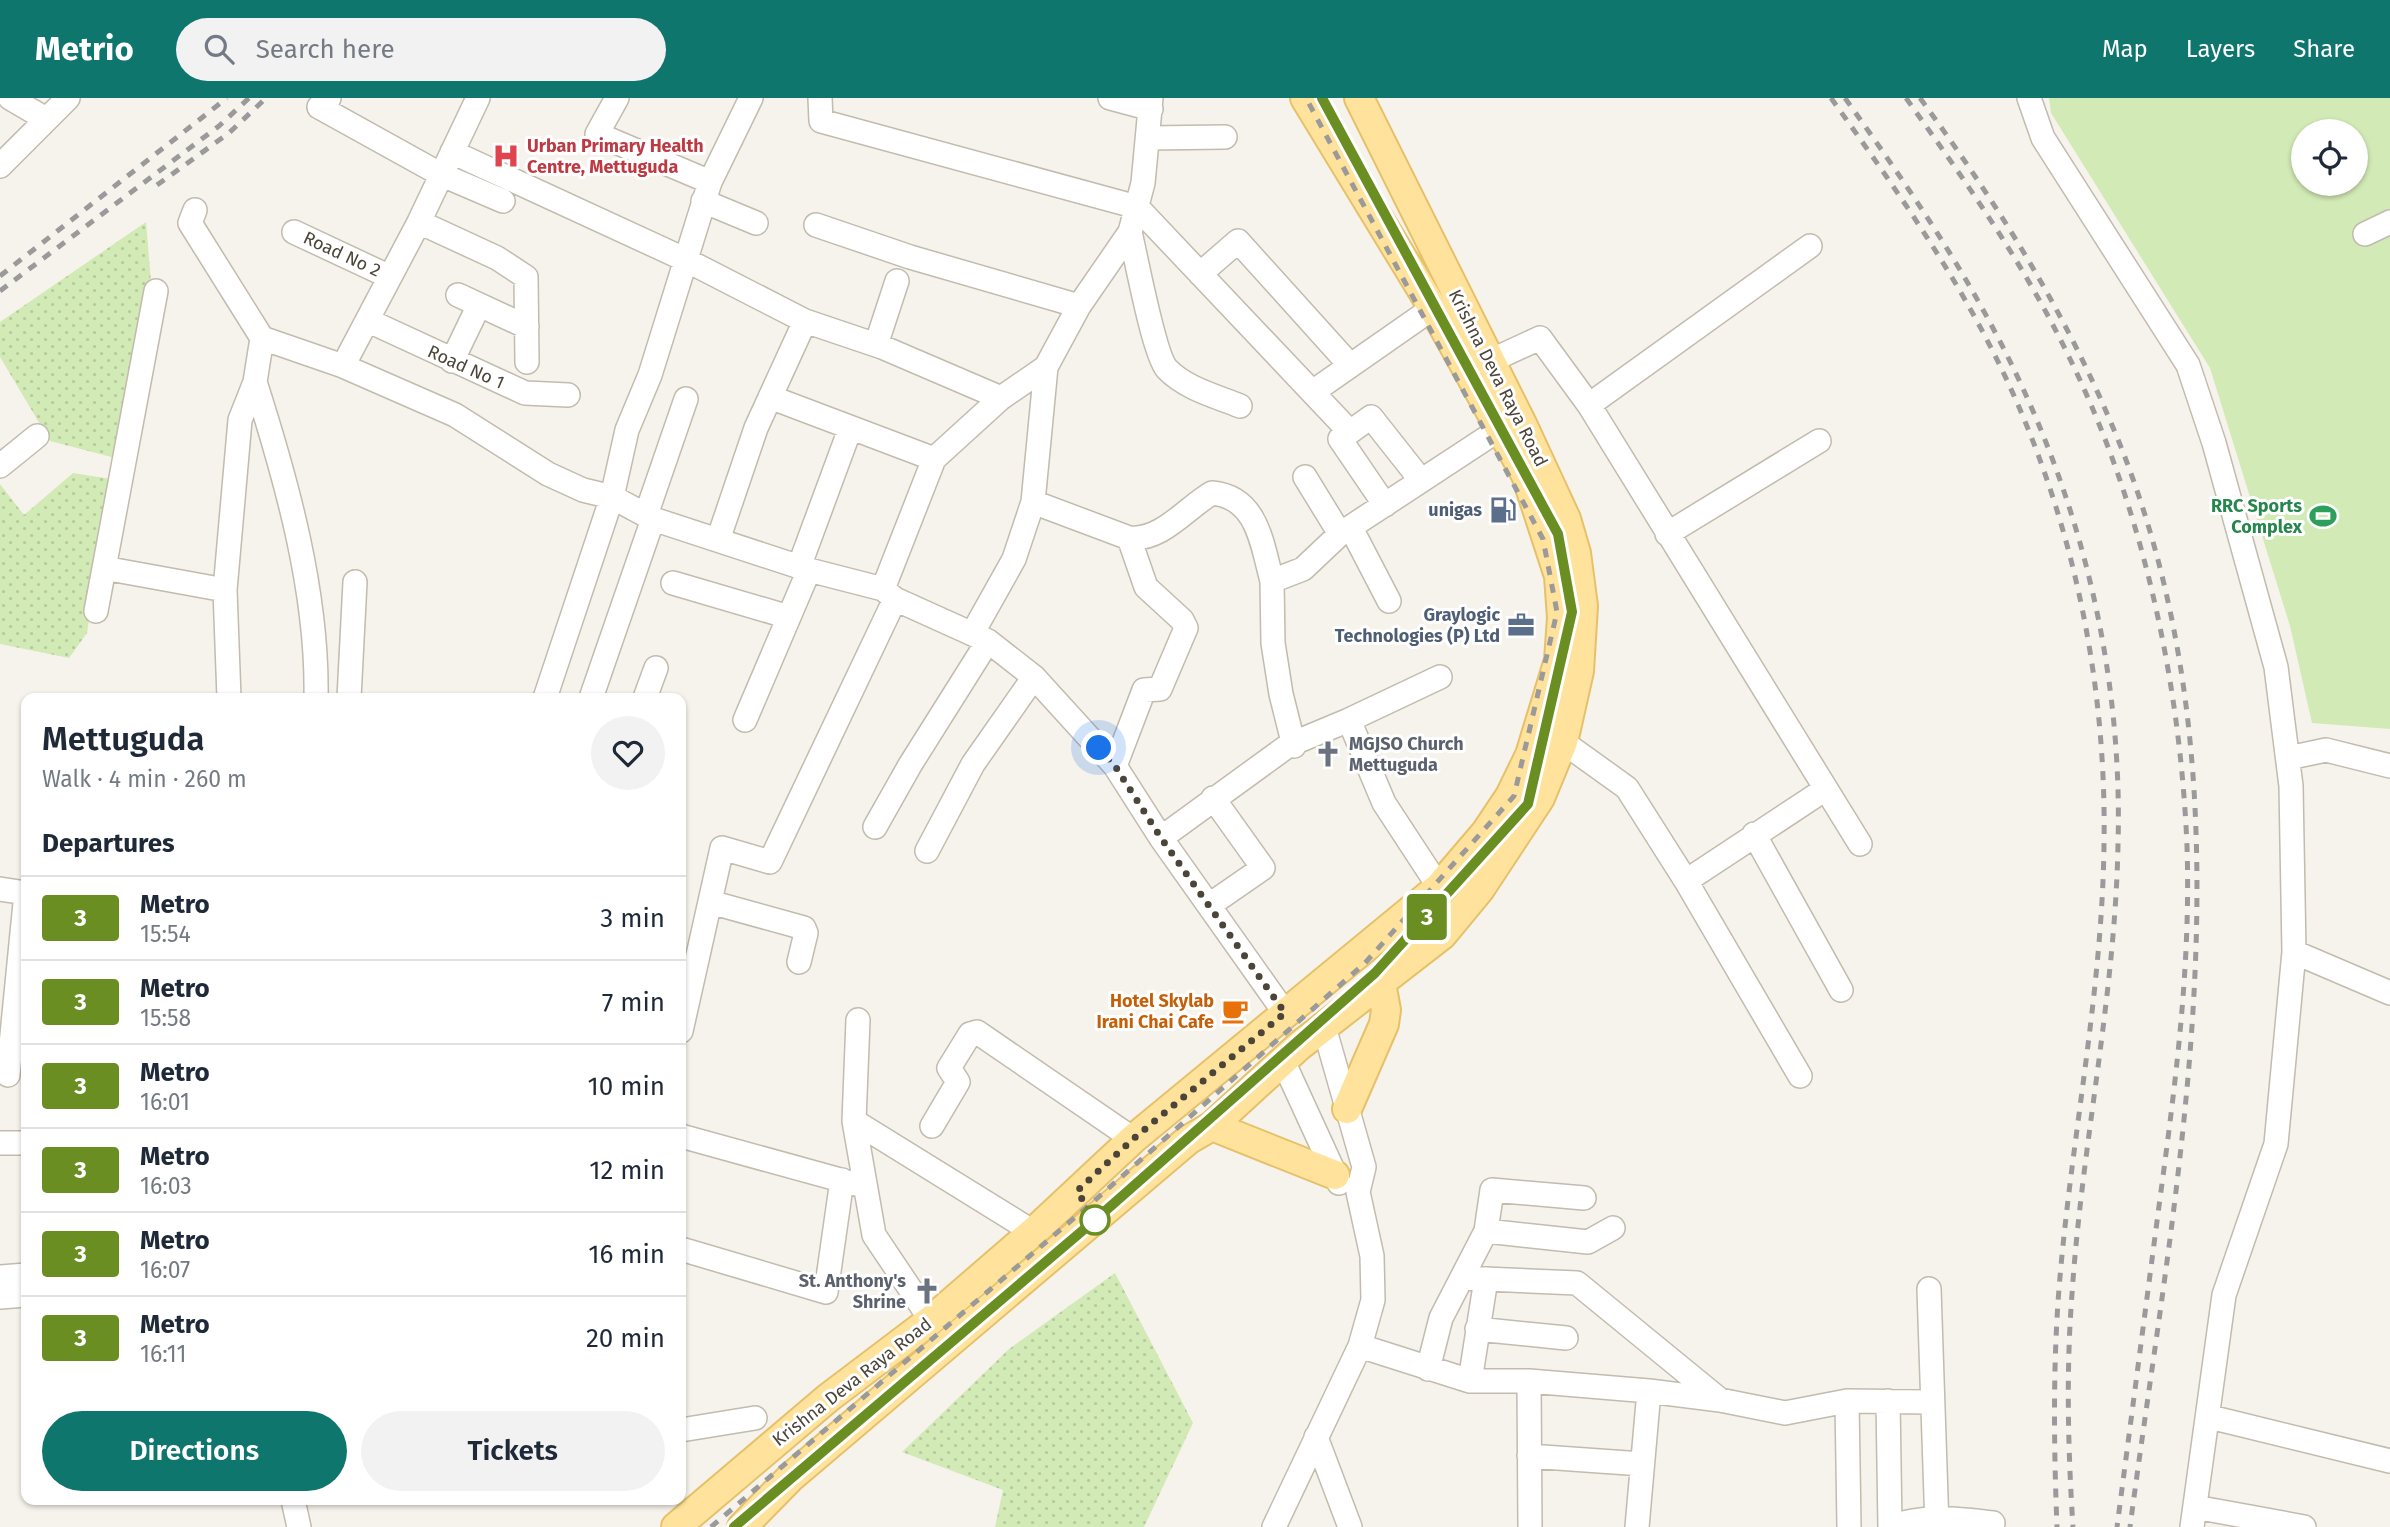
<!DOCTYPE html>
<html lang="en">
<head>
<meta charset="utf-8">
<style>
	:root { --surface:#fff; --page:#f2f2f3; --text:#1f2937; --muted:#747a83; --line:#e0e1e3; --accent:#0f766e }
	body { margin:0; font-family:"Fira Sans",sans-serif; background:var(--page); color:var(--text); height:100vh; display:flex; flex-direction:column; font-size:26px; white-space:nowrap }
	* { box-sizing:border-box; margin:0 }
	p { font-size:23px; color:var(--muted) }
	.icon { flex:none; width:38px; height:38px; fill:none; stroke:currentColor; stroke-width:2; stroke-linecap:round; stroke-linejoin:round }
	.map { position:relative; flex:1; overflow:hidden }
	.details { position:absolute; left:21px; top:595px; width:665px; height:812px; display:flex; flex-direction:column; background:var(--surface); border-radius:14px; box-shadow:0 2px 5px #0004 }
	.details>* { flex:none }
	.badge { padding:0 14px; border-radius:5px; font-size:24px; line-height:46px }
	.buttons { position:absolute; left:2291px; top:21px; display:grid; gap:14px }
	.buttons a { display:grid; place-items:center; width:77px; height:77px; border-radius:50%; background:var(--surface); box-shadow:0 2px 5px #0004; font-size:35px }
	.you { position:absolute; width:35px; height:35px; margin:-18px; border:5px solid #fff; border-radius:50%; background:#1a73e8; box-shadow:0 0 0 10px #1a73e833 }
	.map>.badge { position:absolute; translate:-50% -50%; box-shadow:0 0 0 4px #fff }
	h2 { padding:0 21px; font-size:26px; line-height:63px }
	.round { display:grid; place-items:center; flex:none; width:74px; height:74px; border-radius:37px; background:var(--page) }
	.summary { display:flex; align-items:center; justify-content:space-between; height:119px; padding:0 21px }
	h1 { font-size:33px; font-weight:600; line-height:52px }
	.action { display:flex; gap:14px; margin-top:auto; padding:14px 21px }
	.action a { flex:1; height:80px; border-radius:42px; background:var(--accent); color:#fff; font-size:28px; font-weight:600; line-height:80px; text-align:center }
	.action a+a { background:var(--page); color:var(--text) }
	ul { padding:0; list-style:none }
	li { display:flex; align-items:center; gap:21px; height:84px; padding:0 21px; border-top:2px solid var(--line) }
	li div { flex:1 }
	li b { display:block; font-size:26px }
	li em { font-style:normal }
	li .badge { min-width:77px; font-weight:700; text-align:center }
	header { display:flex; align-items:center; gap:42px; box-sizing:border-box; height:98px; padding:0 35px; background:var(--accent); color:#fff }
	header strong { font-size:33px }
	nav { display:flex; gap:38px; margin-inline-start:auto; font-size:24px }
	.search { width:490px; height:63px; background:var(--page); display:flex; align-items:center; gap:18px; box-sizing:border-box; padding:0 24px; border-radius:38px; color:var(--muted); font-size:26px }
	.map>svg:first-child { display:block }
	.grass { fill:url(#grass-dots) }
	.pitch { fill:#d2eab5; fill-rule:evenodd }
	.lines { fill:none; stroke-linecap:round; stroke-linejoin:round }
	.minor-casing { stroke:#c2bbae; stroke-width:26 }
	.major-casing { stroke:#e6c16a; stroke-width:32 }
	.minor { stroke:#fff; stroke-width:23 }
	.major { stroke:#ffe39c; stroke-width:28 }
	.rail { stroke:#9a9a9a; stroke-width:5; stroke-dasharray:9 9; stroke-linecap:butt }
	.line-casing { stroke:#fff; stroke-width:16 }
	.line { stroke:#6b8e23; stroke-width:10 }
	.walk { stroke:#4b4439; stroke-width:7; stroke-dasharray:0 12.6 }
	.stop-dot { fill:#fff; stroke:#6b8e23; stroke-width:3.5 }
	.labels { text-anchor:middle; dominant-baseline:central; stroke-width:6; stroke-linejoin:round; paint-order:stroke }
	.health-label { font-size:18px; font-weight:bold; fill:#be3a42; stroke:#fff; text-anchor:start }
	.street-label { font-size:18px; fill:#4b4439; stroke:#fff }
	.leisure-label { font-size:18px; font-weight:bold; fill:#27864d; stroke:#fff; text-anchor:end }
	.service-label { font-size:18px; font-weight:bold; fill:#4e5e75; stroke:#fff; text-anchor:end }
	.worship-label { font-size:18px; font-weight:bold; fill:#5b616d; stroke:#fff; text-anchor:start }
	.food-label { font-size:18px; font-weight:bold; fill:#c56008; stroke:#fff; text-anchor:end }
</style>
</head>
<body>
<header>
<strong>Metrio</strong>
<div class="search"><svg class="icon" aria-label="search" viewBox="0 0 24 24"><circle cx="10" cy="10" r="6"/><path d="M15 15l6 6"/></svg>Search here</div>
<nav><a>Map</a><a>Layers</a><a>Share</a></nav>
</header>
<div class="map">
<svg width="2390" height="1429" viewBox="0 0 2390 1429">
	<defs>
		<pattern id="grass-dots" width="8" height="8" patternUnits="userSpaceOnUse" patternTransform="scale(1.75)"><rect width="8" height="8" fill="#d2eab5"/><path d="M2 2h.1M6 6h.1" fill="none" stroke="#b6ca9c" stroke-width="1.8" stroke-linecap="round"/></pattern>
	</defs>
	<rect width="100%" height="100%" fill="#f6f3ec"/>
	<path class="grass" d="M 146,124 L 152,196 L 119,361 L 50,343 L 0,259 L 0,224 Z
		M 73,375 L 111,381 L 87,535 L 69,560 L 0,546 L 0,386 L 24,417 Z
		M 1115,1175 L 1193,1325 L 1144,1429 L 995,1429 L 1003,1392 L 902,1354 L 1009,1251 Z"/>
	<path class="pitch" d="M 2049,0 L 2390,0 L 2390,631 L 2312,625 L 2290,528 L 2210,270 L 2051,15 ZM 2303,33 L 2356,33 L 2356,86 L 2303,86 Z"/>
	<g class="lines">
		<g class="minor-casing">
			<path id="minor" d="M 10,0 L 46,21
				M 329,0 L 319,9 L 440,76 L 503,103
				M 617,0 L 597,36 L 710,84
				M 820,0 L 821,23 L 1137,109 L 1350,334 L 1340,341 L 1385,407
				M 1110,0 L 1151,11
				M 2029,0 L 2043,40 L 2188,267 L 2214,345 L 2276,569 L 2291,688 L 2294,854 L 2276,1046 L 2224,1197 L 2192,1429
				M 1149,40 L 1225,39
				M 452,54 L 684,161 L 805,223 L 882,249 L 1001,300
				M 0,68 L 68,0
				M 703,103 L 756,125
				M 195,112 L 190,125 L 262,240 L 343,268 L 455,317 L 548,376 L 583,392 L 612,399 L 653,421 L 809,472 L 883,491 L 895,501 L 988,543 L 1034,579 L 1115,668 L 1161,740 L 1285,915
				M 419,124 L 497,160 L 526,179 L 527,264
				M 816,127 L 910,159 L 1079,208
				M 294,134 L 390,179
				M 1130,134 C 1136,159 1154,257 1167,271 C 1185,290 1215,298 1240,308
				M 2365,136 L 2390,124
				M 1200,176 L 1238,143 L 1349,266
				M 458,197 L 527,229
				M 369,223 L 525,295 L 568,297
				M 876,247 L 897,183
				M 452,263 L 479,207
				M 1490,263 L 1540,240 L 1589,307 L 1860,746
				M 343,268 L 419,124 L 478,0
				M 255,284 C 287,384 318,495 316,600
				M 1314,293 L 1433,210
				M 770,299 L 934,361
				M 1589,307 L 1810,148
				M 1350,334 L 1371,319 L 1420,381
				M 0,368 L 37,338
				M 1305,379 L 1340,436
				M 1033,404 L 1129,440 C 1162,443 1186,410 1212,395 C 1258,399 1262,447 1272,483
				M 646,417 L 686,301
				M 1351,430 L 1389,503
				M 1667,436 L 1819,343
				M 718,442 L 756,330 L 805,223
				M 799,469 L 850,331
				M 104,470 L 225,492
				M 673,485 L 789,519
				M 883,491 L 934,361 L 1001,300 L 1046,269 L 1079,208 L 1130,134 L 1143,85 L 1151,0
				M 96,513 L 156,193
				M 972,536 L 1014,461 L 1033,404 L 1046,269
				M 229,600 L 225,492 L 240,322 L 255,284 L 262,240
				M 349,600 L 355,484
				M 545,600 L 612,399 L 627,332 L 650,277 L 710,84 L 751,0
				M 591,600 L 653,421
				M 645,600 L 656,570
				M 745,622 L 809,472
				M 1563,644 L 1627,690 L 1686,783 L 1800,978
				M 1294,648 L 1281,596 L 1273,545 L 1272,483 L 1303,471 L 1340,436 L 1500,331
				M 2288,660 L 2326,652 L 2390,668
				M 1115,668 L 1144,592 L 1160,591 L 1186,530 L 1182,522 L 1146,489 L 1129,440
				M 875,729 L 910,667 L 988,543
				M 1754,736 L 1841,892
				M 1161,740 L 1289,647 L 1349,622
				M 927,753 L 973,666 L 1034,579
				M 1686,783 L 1824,692
				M 1439,789 L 1384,705 L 1349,622 L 1440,579
				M 0,791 L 26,795 L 8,977
				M 710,804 L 804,830 L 806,835 L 799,864
				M 1211,806 L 1263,770 L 1213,700
				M 2294,854 L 2390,895
				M 858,922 L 854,1023 L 874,1137 L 931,1222
				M 681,933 L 722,750 L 770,764 L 895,501
				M 1283,963 L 1339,1085
				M 854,1023 L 1022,1127
				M 932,1028 L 958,984 L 949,970 L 970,936 L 977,934 L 1123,1034
				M 681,1038 L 855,1086
				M 0,1045 L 26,1045
				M 1486,1133 L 1588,1144 L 1613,1130
				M 681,1151 L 826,1194 L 842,1082
				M 0,1179 L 26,1177
				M 1462,1180 L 1577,1185 L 1720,1302
				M 1929,1191 L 1937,1429
				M 0,1199 L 26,1197
				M 1477,1231 L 1566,1240
				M 1360,1248 L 1470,1283 L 1529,1283 L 1649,1293 L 1720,1302 L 1785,1315 L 1847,1303 L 1931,1304
				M 1428,1271 L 1441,1220 L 1486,1133 L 1492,1092 L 1584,1100
				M 1470,1283 L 1486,1181
				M 1529,1283 L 1530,1429
				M 1847,1303 L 1849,1429
				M 1888,1303 L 1890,1429
				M 2210,1319 L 2390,1363
				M 681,1332 L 755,1320
				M 1316,1339 L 1350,1429
				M 1529,1358 L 1642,1366
				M 293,1402 L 299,1429
				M 2195,1409 L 2304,1429
				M 1274,1429 L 1360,1248 L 1373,1202 L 1372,1158 L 1358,1094 L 1364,1069 L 1324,929
				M 1637,1429 L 1649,1293
				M 1890,1429 C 1924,1416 1957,1421 1993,1425"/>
		</g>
		<g class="major-casing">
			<path id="major" d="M 1347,1011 L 1384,926 L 1386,912 L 1381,885
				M 1212,1028 L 1335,1077
				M 676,1429 L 828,1300 L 931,1222 L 1040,1128 L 1133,1041 L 1439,789 L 1486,734 L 1510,698 L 1530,657 L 1559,562 L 1562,520 L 1559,478 L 1526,377 L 1433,210 L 1305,0
				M 742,1429 L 791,1379 L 1188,1042 L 1212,1028 L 1299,948 L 1442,837 L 1480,791 L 1540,700 L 1563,644 L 1579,573 L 1583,508 L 1576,455 L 1566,421 L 1522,326 L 1359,0"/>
		</g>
		<use href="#minor" class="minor"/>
		<use href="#major" class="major"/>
		<path class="rail" d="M 1831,0 C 1886,77 1942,156 1986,240 C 2068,396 2107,572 2104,747 C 2102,900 2069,1051 2058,1204 C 2053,1279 2054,1354 2057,1429
			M 1845,0 C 1899,76 1952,152 1995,234 C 2079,392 2123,568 2118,747 C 2115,898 2082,1046 2072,1196 C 2066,1273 2068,1352 2073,1429
			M 1906,0 C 1966,84 2025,167 2070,261 C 2143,410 2180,583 2187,748 C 2191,869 2175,989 2159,1108 C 2145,1215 2131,1322 2117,1429
			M 1920,0 C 2001,111 2067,216 2119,344 C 2259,693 2177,1071 2130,1429
			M 157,87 L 229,35 L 266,0
			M 0,178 L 227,0
			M 0,193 L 219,28 L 249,0
			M 711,1429 L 1086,1110 L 1365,865 L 1514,698 L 1557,514 L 1543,441 L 1306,0
			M 734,1429 L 1095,1122 L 1375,875 L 1528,706 L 1572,514 L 1558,436 L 1322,0"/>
	</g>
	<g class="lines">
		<g class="line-casing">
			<path id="line" d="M 734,1429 L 1095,1122 L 1375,875 L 1528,706 L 1572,514 L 1558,436 L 1322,0"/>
		</g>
		<use href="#line" class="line"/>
		<path class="walk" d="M 1095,1122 L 1077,1093 L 1133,1041 L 1285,915 L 1161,740 L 1115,668 L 1099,650"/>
	</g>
	<defs>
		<g id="hospital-bare" transform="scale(2.1)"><path d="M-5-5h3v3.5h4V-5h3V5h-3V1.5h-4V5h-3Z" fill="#e0444e" stroke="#fff" stroke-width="2.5" paint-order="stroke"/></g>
		<g id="fuel-bare" transform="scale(2.1)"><path d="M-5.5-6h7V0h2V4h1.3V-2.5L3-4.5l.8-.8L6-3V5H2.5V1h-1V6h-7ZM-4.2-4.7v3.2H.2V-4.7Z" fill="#5c6f8a" stroke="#fff" stroke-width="2.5" paint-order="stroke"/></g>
		<g id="stadium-bare" transform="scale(2.1)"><path d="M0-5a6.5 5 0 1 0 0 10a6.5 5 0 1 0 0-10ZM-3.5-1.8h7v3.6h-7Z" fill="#2e9e5b" stroke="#fff" stroke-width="2.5" paint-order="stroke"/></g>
		<g id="office-bare" transform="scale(2.1)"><path d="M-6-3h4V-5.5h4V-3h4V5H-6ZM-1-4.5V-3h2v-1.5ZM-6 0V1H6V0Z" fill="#5c6f8a" stroke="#fff" stroke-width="2.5" paint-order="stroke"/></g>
		<g id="church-bare" transform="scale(2.1)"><path d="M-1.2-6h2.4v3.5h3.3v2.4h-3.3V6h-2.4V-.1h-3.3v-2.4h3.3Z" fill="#6b7280" stroke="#fff" stroke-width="2.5" paint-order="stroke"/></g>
		<g id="cafe-bare" transform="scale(2.1)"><path d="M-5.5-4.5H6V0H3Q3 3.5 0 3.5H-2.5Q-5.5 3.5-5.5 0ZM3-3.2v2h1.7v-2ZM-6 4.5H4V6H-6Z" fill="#e8710a" stroke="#fff" stroke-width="2.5" paint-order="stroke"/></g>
	</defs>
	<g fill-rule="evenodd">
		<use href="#hospital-bare" x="506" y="58"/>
		<use href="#fuel-bare" x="1503" y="412"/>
		<use href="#stadium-bare" x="2323" y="418"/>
		<use href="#office-bare" x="1521" y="527"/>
		<use href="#church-bare" x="1328" y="656"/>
		<use href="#cafe-bare" x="1235" y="913"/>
		<use href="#church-bare" x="927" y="1193"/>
	</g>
	<circle class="stop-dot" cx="1095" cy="1122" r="14"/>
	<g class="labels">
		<g class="health-label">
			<text x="527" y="48">Urban Primary Health<tspan x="527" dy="21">Centre, Mettuguda</tspan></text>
		</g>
		<g class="street-label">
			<text transform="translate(342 156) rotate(25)">Road No 2</text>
			<text transform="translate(466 269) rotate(24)">Road No 1</text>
			<text transform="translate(1498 280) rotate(63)">Krishna Deva Raya Road</text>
			<text transform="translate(852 1284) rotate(-38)">Krishna Deva Raya Road</text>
		</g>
		<g class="leisure-label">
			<text x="2302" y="408">RRC Sports<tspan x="2302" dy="21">Complex</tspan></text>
		</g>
		<g class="service-label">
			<text x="1482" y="412">unigas</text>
			<text x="1500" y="517">Graylogic<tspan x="1500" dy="21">Technologies (P) Ltd</tspan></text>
		</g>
		<g class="worship-label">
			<text x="1349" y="646">MGJSO Church<tspan x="1349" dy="21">Mettuguda</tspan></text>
			<text x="906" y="1183" text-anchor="end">St. Anthony's<tspan x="906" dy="21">Shrine</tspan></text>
		</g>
		<g class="food-label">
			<text x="1214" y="903">Hotel Skylab<tspan x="1214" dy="21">Irani Chai Cafe</tspan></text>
		</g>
	</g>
</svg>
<div class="buttons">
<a><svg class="icon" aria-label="locate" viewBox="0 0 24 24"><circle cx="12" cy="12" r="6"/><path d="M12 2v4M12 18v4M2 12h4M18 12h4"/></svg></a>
</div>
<div class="you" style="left:1099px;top:650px"></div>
<b class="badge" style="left:1427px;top:819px;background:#6b8e23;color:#fff">3</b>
<section class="details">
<div class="summary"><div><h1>Mettuguda</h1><p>Walk · 4 min · 260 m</p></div><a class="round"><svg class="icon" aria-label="heart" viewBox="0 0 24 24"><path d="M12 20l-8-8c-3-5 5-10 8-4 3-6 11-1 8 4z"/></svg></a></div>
<h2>Departures</h2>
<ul>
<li><span class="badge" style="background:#6b8e23;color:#fff">3</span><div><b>Metro</b><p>15:54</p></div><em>3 min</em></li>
<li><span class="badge" style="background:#6b8e23;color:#fff">3</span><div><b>Metro</b><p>15:58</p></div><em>7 min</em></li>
<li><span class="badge" style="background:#6b8e23;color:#fff">3</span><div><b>Metro</b><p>16:01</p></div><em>10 min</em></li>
<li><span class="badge" style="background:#6b8e23;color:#fff">3</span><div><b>Metro</b><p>16:03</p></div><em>12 min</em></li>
<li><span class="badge" style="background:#6b8e23;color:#fff">3</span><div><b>Metro</b><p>16:07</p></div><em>16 min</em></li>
<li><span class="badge" style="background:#6b8e23;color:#fff">3</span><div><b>Metro</b><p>16:11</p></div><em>20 min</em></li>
</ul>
<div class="action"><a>Directions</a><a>Tickets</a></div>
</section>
</div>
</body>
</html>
